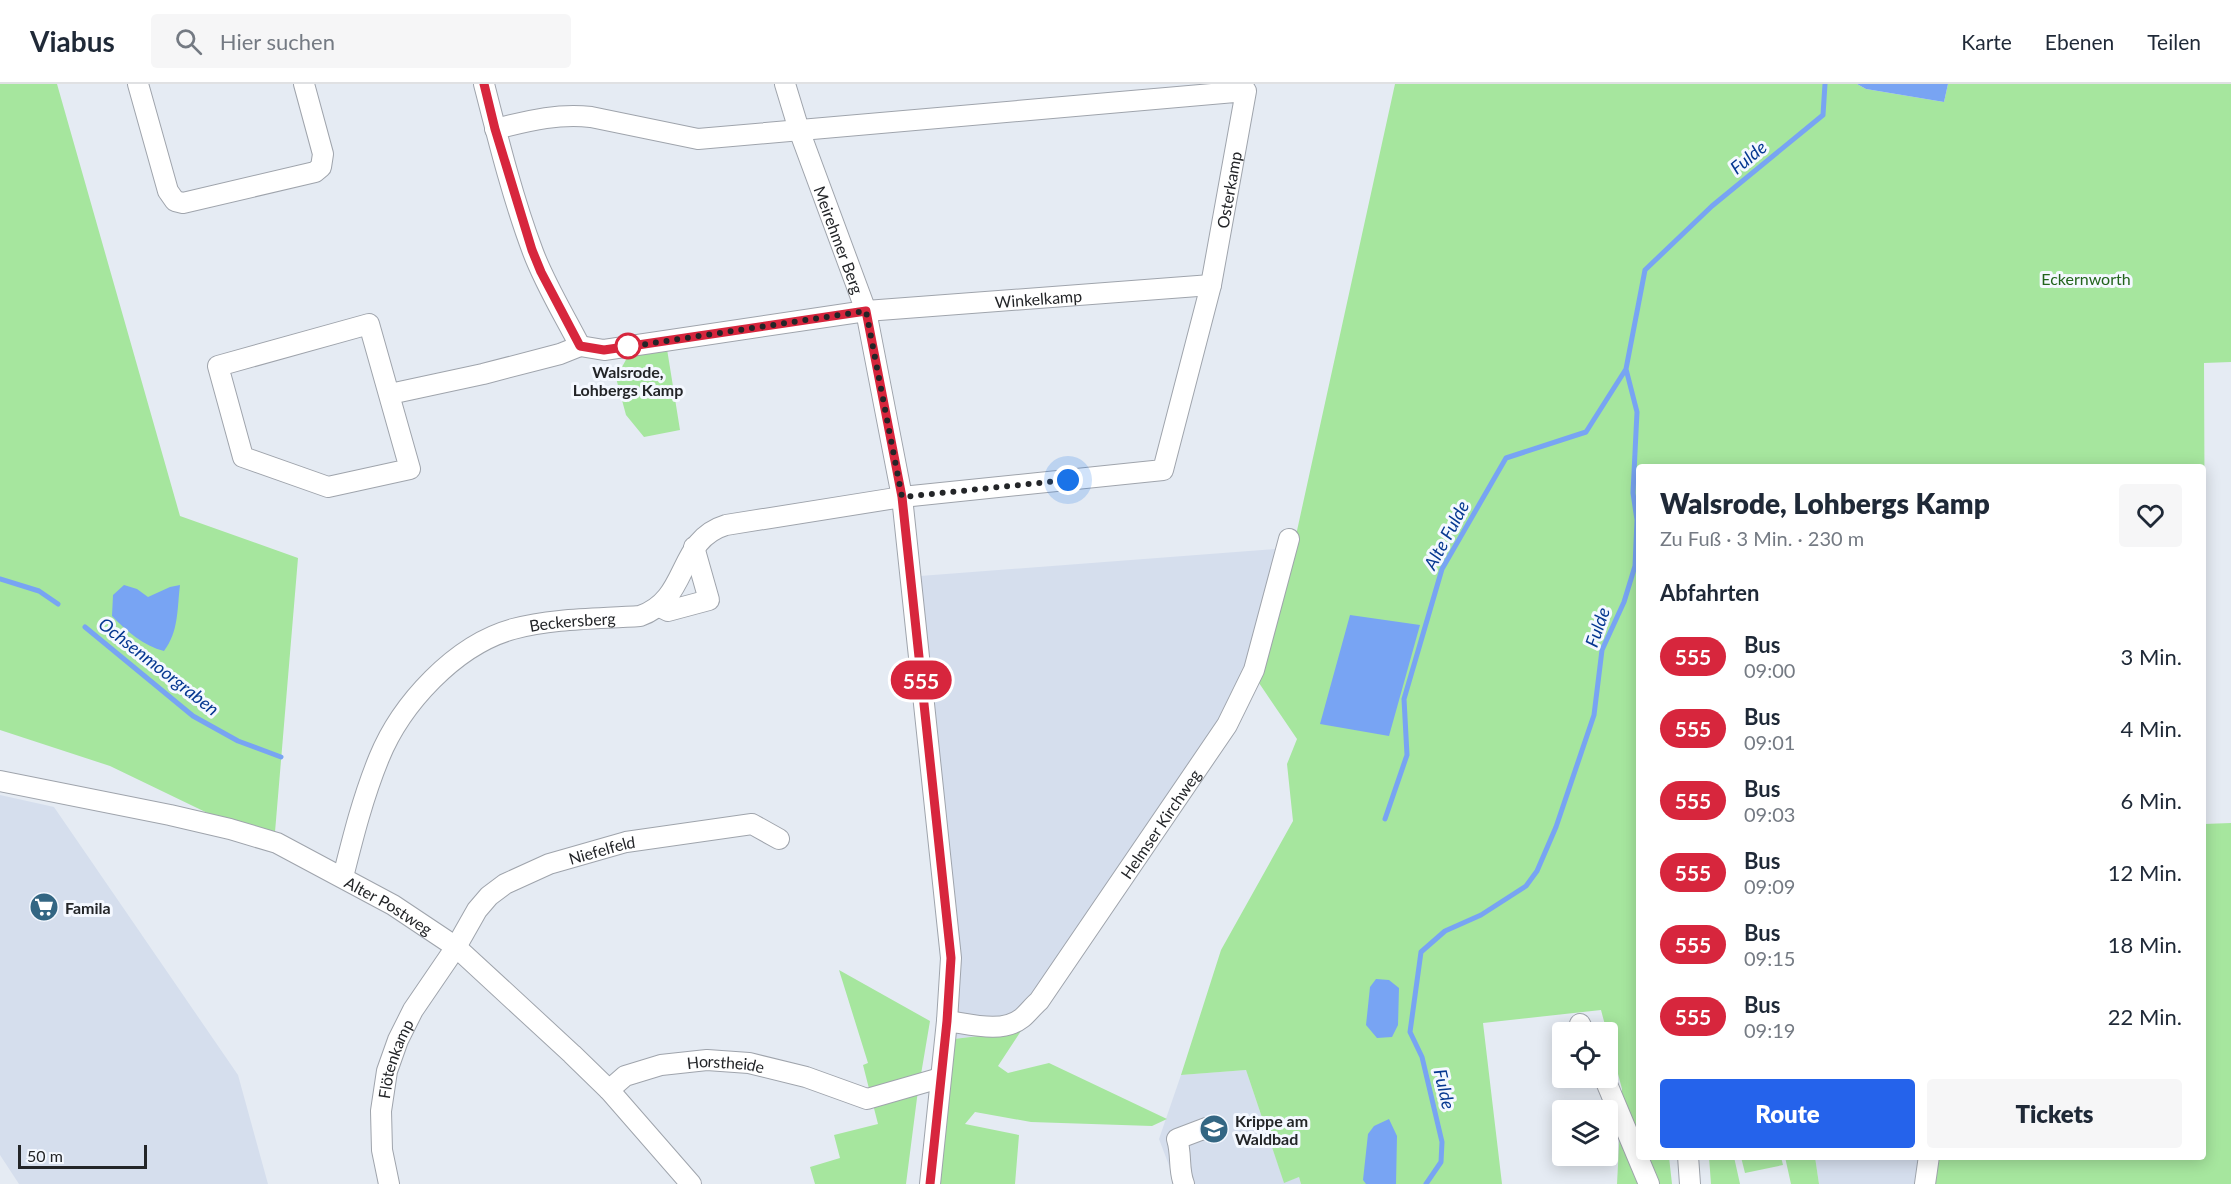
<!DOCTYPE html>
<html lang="de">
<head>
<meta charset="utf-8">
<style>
	:root { --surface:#fff; --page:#f6f6f7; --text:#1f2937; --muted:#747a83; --line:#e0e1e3; --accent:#2563eb }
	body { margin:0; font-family:Lato,sans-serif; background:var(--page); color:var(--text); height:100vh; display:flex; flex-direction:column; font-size:22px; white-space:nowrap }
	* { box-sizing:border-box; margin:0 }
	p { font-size:20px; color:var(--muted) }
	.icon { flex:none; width:33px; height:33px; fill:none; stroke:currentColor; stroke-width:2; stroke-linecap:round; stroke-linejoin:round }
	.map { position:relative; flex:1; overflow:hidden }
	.side { position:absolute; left:1636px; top:380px; width:570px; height:696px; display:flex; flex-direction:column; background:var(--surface); border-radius:6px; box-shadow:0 3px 15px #0003 }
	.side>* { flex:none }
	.badge { padding:0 12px; border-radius:20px; font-size:21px; line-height:39px }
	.buttons { position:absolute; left:1552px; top:938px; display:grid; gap:12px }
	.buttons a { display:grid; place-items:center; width:66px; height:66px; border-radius:6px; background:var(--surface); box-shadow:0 3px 15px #0003; font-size:30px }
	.scale { position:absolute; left:18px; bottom:15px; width:129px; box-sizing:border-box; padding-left:6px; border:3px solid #232528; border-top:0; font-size:16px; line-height:21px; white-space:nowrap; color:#232528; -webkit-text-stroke:4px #f4f8ff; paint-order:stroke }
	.you { position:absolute; width:30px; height:30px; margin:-15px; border:4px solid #fff; border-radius:50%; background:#1a73e8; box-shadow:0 0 0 9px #1a73e833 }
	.map>.badge { position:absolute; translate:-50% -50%; box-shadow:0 0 0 3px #fff }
	h2 { padding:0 24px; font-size:22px; line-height:54px }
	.round { display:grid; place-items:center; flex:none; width:63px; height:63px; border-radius:6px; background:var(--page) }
	.head { display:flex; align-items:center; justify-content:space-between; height:102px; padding:0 24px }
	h1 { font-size:28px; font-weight:800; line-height:45px }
	.primary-button { display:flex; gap:12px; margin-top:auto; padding:12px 24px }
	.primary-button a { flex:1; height:69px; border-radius:6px; background:var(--accent); color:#fff; font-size:24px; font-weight:800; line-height:69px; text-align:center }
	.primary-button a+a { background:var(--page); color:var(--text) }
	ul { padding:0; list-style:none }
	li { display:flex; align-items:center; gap:18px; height:72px; padding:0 24px }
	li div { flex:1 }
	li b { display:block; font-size:22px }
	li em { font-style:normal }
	li .badge { min-width:66px; font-weight:700; text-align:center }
	header { display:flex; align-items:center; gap:36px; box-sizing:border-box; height:84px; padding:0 30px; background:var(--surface); border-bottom:2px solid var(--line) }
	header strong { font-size:28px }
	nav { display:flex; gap:33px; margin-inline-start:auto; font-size:21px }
	.search { width:420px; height:54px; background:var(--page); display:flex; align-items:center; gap:15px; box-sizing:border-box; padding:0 21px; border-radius:6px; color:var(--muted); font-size:22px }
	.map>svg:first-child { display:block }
	.built { fill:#d5deed }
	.green { fill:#a6e69e }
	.water { fill:#78a4f3 }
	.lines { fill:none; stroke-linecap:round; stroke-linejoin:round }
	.stream { stroke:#78a4f3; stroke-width:5 }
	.minor-casing { stroke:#9fa4ac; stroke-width:22 }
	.minor { stroke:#fff; stroke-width:20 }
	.line-casing { stroke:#fff; stroke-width:14 }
	.line { stroke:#d7263d; stroke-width:9 }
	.walk { stroke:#232528; stroke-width:6; stroke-dasharray:0 10.8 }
	.stop-dot { fill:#fff; stroke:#d7263d; stroke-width:3 }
	.labels { text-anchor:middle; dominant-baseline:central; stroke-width:6; stroke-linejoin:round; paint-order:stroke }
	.street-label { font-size:16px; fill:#232528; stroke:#f4f8ff }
	.park-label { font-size:16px; fill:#22641c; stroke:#f4f8ff }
	.stop-label { font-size:16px; font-weight:bold; fill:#232528; stroke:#f4f8ff }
	.poi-label { font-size:16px; font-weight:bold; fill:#232528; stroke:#f4f8ff; text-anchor:start }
	.water-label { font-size:18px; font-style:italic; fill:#063891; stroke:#f4f8ff }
</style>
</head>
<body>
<header>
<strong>Viabus</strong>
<div class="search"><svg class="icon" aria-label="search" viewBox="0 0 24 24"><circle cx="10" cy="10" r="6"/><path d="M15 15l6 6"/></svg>Hier suchen</div>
<nav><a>Karte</a><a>Ebenen</a><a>Teilen</a></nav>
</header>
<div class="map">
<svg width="2231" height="1100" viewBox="0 0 2231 1100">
	<rect width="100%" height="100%" fill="#e5ebf3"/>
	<path class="built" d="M 1275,465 L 1250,586 L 1220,643 L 1021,947 L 954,955 L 920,492 Z
		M 0,711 L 54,723 L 238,991 L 268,1100 L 19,1100 L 0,1071 Z
		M 1246,986 L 1284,1098 L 1299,1093 L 1301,1100 L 1176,1100 L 1159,1055 L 1181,991 Z
		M 1815,1073 L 1937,1073 L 1932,1100 L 1819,1100 Z"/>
	<path class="green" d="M 0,0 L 57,0 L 180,432 L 298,474 L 275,748 L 222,736 L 110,682 L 0,646 Z
		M 1395,0 L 1857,0 L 1866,5 L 1944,18 L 1948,0 L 2231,0 L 2231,278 L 2204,279 L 2205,517 L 2204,517 L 2204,382 L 1640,382 L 1640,1072 L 1669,1073 L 1672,1100 L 1617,1100 L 1622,1005 L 1601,926 L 1483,939 L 1502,1100 L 1301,1100 L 1299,1093 L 1284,1099 L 1246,986 L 1181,991 L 1221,866 L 1293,737 L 1287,680 L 1297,655 L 1257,596 L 1291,474 Z
		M 667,265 L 680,346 L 644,353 L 626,331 L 616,294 L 628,272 Z
		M 2231,739 L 2231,1100 L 1933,1100 L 1937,1073 L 2204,1072 L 2204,740 Z
		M 839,886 L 930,937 L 917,1014 L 906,1100 L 815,1100 L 810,1083 L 840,1074 L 834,1051 L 878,1040 L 863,981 L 868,979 Z
		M 1021,947 L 998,982 L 1008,989 L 1049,979 L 1167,1035 L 1152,1042 L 1031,1038 L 975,1028 L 965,1040 L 1019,1051 L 1015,1100 L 940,1100 L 954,955 Z
		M 1709,1073 L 1734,1073 L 1740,1100 L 1711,1100 Z
		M 1741,1073 L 1781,1073 L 1783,1081 L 1745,1089 Z
		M 1785,1073 L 1815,1073 L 1819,1100 L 1791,1100 Z"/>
	<path class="water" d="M 1857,0 L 1948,0 L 1944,18 L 1866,5 Z
		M 124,501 L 137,505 L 148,513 L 170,503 L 180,501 C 177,525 179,547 164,567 C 144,562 126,547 112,532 L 113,511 Z
		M 1350,531 L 1420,541 L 1389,652 L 1320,640 Z
		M 1376,895 L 1389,896 L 1399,904 L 1398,941 L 1392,953 L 1377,954 L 1366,941 L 1370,903 Z
		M 1389,1035 L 1397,1052 L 1396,1100 L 1366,1100 L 1363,1096 L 1368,1050 L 1374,1042 Z"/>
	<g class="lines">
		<path class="stream" d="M 0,495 L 39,507 L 58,520
			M 85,543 L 193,632 L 238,657 L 281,673
			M 1385,735 L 1407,671 L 1404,615 L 1442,485 L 1506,374 L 1586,348 L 1626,285
			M 1426,1100 L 1441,1078 L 1442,1058 L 1422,973 L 1410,948 L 1421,868 L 1445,847 L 1481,831 L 1526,802 L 1537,787 L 1556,743 L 1594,631 L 1602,566 L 1624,518 L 1635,482 L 1637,436 L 1633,409 L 1637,328 L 1626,285 L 1645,186 L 1712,122 L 1823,31 L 1825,0"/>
		<g class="minor-casing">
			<g id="minor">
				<path d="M 138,0 L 168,107 L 175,117 L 183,119 L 315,88 L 321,83 L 323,70 L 304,0"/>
				<path d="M 484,0 C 498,55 513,115 533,168 C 545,200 564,231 580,262"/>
				<path id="s1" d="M 785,0 L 799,46 L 866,227 L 902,413 L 951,874 L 947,937 L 930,1100"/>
				<path d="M 369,240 L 410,385 L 328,403 L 243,373 L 218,282 Z"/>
				<path id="s2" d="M 580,262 L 604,266 L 866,227 L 1211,201"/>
				<path d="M 390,310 L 483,290 L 560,270 L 580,262"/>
				<path d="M 660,523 L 668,527 L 709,516 L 694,463"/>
				<path id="s3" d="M 0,697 L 170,731 L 230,745 L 277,759 L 393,821 L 456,863 L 572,970 L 609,1006 L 691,1100"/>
				<path id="s4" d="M 343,793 C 353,753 363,713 379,674 C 401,620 455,561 513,545 C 554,534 598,535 640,532 C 690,515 676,456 726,441 L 902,413 L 1163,386 L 1211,201 L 1246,7 L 698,55 L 591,33 C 558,29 528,37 495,45"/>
				<path id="s5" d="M 947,937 C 970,940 1002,950 1022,934 C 1028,929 1033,922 1039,917 L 1227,641 L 1254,586 L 1289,455"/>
				<path d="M 1580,940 L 1584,948"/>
				<path d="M 1604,993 L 1649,1100"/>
				<path id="s6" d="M 609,1006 L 625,992 L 661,981 L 707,976 L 749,979 L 806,993 L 867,1015 L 940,994"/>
				<path d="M 1688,1072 L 1690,1100"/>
				<path id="s7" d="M 389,1100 L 382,1066 L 381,1027 L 387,987 L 398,956 L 413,926 L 456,863 L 477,826 L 489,812 L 505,800 L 549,780 L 626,758 L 752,740 L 779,755"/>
				<path d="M 1184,1100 C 1178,1085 1182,1071 1177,1055 L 1206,1044"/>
				<path d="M 1925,1100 L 1929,1072"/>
			</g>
		</g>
		<use href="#minor" class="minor"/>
	</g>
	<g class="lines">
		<g class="line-casing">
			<path id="line" d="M 484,0 L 495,45 L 532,166 L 541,188 L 580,262 L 604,266 L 866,227 L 902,413 L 951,874 L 947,937 L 930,1100"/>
		</g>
		<use href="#line" class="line"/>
		<path class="walk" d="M 628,262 L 626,263 L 866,227 L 902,413 L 1068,396"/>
	</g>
	<defs>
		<g id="supermarket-disc" transform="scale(1.5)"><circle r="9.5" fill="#336683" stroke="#f4f8ff"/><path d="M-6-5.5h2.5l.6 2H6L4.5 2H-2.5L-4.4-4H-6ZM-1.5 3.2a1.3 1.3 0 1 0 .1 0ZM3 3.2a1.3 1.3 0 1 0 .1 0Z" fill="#fff"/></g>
		<g id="school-disc" transform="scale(1.5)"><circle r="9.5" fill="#336683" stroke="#f4f8ff"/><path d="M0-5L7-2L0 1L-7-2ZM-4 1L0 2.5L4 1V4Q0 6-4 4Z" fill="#fff"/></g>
	</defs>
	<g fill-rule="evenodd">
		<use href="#supermarket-disc" x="44" y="823"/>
		<use href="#school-disc" x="1214" y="1045"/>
	</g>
	<circle class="stop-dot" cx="628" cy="262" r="12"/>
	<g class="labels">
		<g class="street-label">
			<text stroke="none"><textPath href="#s4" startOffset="1302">Osterkamp</textPath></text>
			<text stroke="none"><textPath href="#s1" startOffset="165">Meirehmer Berg</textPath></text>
			<text stroke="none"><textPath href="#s2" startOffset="462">Winkelkamp</textPath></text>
			<text stroke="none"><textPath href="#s4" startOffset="376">Beckersberg</textPath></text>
			<text stroke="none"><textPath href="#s5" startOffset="316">Helmser Kirchweg</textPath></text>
			<text stroke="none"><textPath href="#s7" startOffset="441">Niefelfeld</textPath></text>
			<text stroke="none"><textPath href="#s3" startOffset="412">Alter Postweg</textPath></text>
			<text stroke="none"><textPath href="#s7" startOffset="128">Flötenkamp</textPath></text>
			<text stroke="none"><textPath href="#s6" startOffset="124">Horstheide</textPath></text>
		</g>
		<g class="park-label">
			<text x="2086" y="194">Eckernworth</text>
		</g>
		<g class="stop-label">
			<text x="628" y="287">Walsrode,<tspan x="628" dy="18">Lohbergs Kamp</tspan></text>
		</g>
		<g class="poi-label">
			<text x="65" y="823">Famila</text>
			<text x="1235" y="1036">Krippe am<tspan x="1235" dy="18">Waldbad</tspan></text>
		</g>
		<g class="water-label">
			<text transform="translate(1748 73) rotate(-39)">Fulde</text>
			<text transform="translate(1446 451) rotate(-62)">Alte Fulde</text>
			<text transform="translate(1597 543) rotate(-71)">Fulde</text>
			<text transform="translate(159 582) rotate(38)">Ochsenmoorgraben</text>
			<text transform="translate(1445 1005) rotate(77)">Fulde</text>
		</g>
	</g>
</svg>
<div class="buttons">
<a><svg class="icon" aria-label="locate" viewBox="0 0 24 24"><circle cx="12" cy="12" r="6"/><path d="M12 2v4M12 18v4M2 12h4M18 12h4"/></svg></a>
<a><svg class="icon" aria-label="layers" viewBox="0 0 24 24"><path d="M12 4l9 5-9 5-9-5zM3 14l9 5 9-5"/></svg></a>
</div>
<div class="scale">50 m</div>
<div class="you" style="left:1068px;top:396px"></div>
<b class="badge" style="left:921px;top:596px;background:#d7263d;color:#fff">555</b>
<section class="side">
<div class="head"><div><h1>Walsrode, Lohbergs Kamp</h1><p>Zu Fuß · 3 Min. · 230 m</p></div><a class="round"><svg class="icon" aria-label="heart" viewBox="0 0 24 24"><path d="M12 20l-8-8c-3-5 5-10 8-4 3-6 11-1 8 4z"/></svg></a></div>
<h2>Abfahrten</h2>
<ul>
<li><span class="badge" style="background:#d7263d;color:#fff">555</span><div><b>Bus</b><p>09:00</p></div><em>3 Min.</em></li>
<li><span class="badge" style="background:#d7263d;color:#fff">555</span><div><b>Bus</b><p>09:01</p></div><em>4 Min.</em></li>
<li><span class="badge" style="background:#d7263d;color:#fff">555</span><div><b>Bus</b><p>09:03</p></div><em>6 Min.</em></li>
<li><span class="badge" style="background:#d7263d;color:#fff">555</span><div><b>Bus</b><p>09:09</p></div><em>12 Min.</em></li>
<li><span class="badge" style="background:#d7263d;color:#fff">555</span><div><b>Bus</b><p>09:15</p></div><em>18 Min.</em></li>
<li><span class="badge" style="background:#d7263d;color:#fff">555</span><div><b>Bus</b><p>09:19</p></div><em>22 Min.</em></li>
</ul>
<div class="primary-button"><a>Route</a><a>Tickets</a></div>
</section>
</div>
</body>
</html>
